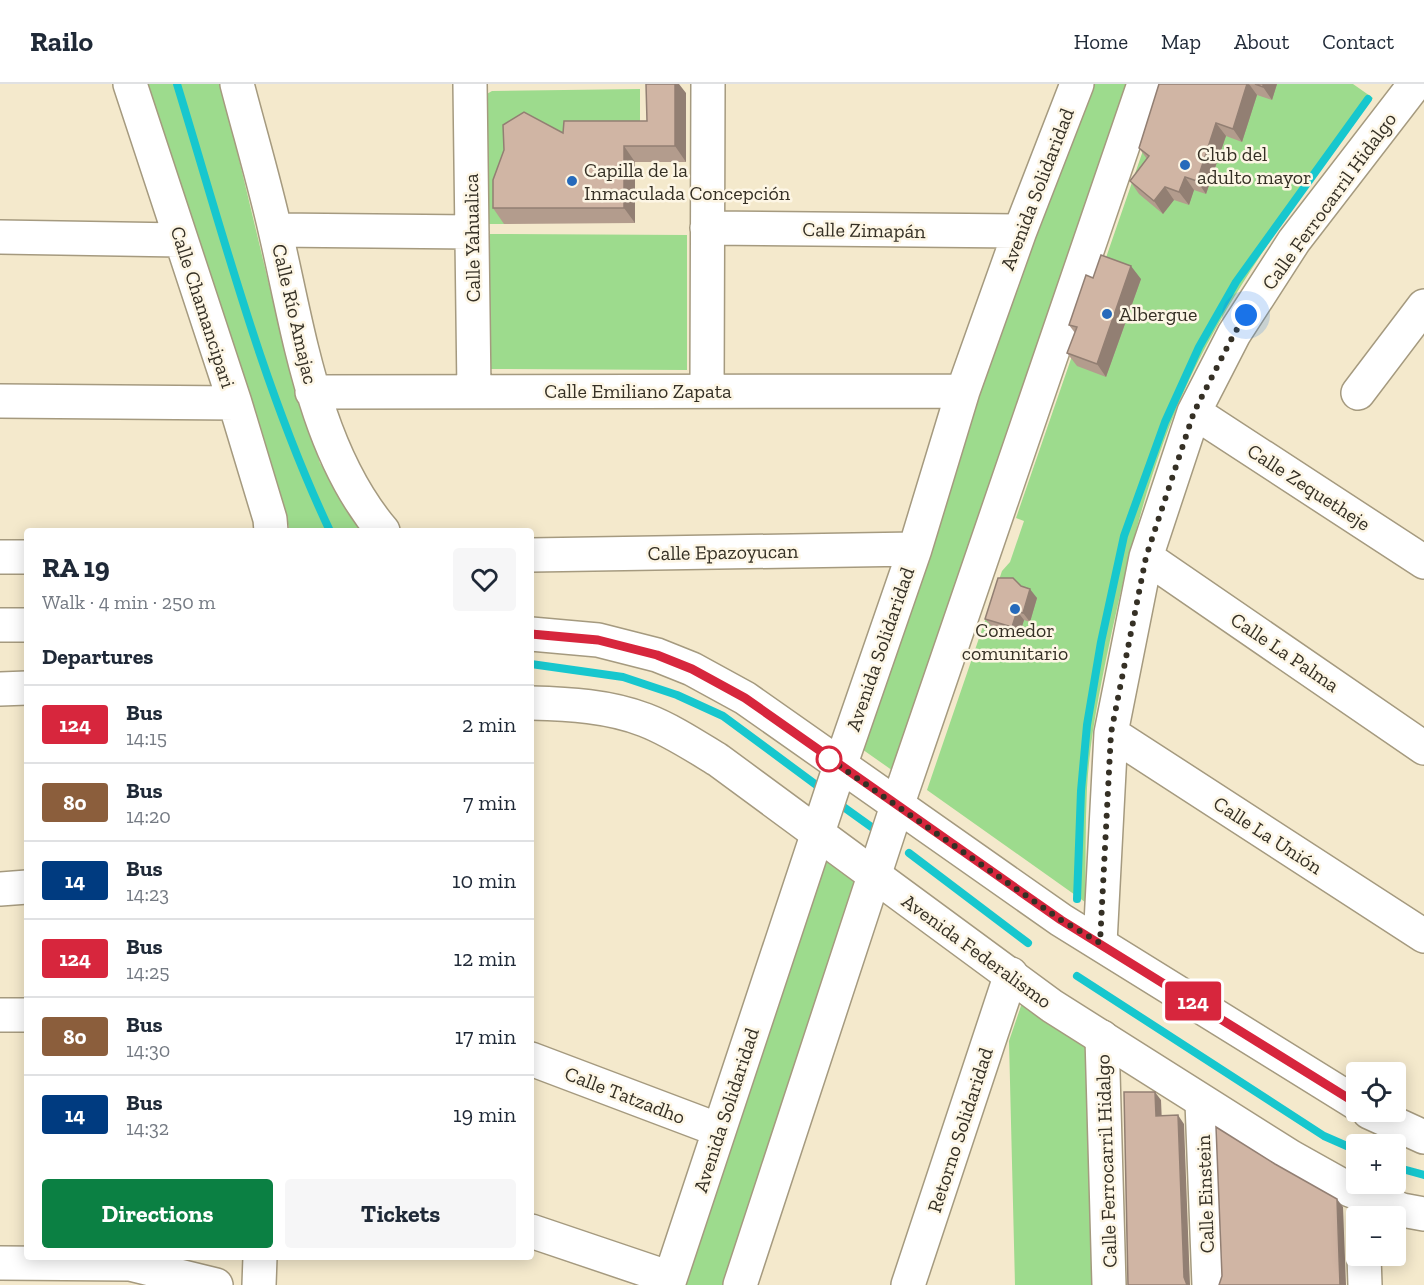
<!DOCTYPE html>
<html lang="en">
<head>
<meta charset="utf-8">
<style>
	:root { --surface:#fff; --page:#f6f6f7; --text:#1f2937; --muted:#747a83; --line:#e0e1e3; --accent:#0b8043 }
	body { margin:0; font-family:"Zilla Slab",serif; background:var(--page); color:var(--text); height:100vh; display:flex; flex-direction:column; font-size:22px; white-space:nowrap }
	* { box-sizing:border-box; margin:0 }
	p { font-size:20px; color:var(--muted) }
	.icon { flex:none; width:33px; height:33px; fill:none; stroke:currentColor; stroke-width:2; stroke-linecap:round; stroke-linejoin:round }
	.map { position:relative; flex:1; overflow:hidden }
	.panel { position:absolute; left:24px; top:444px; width:510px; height:732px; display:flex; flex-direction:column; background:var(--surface); border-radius:6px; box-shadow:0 3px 15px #0003 }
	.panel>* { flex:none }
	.badge { padding:0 12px; border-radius:4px; font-size:21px; line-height:39px }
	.fabs { position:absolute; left:1346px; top:978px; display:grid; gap:12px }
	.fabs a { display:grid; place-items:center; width:60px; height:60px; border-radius:6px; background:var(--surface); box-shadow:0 3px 15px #0003; font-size:30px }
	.you { position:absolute; width:30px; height:30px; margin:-15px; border:4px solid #fff; border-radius:50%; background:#1a73e8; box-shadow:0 0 0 9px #1a73e833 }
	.map>.badge { position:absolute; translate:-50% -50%; box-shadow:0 0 0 3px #fff }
	h2 { padding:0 18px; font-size:22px; line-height:54px }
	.round { display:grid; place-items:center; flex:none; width:63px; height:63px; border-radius:6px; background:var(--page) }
	.summary { display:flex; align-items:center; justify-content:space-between; height:102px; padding:0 18px }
	h1 { font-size:28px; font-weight:700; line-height:45px }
	.cta { display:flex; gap:12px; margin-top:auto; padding:12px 18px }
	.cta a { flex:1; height:69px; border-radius:6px; background:var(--accent); color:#fff; font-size:24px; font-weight:700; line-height:69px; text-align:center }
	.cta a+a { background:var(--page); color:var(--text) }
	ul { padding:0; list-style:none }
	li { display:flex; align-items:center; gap:18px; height:78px; padding:0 18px; border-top:2px solid var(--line) }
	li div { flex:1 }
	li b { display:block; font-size:22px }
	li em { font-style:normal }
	li .badge { min-width:66px; font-weight:700; text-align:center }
	header { display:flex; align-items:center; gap:36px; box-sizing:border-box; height:84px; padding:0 30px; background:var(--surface); border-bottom:2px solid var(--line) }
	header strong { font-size:28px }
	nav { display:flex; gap:33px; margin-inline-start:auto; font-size:21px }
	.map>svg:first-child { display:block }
	.green { fill:#9ddb8d }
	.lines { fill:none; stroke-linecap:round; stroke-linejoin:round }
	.stream { stroke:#17c7ce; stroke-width:8 }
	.minor-casing { stroke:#a59a7f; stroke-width:36 }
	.major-casing { stroke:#a59a7f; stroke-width:36 }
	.minor { stroke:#fff; stroke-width:33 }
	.major { stroke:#fff; stroke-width:33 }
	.wall { fill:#b39c8d }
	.shaded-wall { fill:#927f73 }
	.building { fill:#d0b5a4; stroke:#927f73; stroke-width:1.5 }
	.line-casing { stroke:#fff; stroke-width:14 }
	.line { stroke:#d7263d; stroke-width:9 }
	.walk { stroke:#353025; stroke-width:6; stroke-dasharray:0 10.8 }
	.poi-dot { fill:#266abb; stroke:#fdf6e5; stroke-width:2 }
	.stop-dot { fill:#fff; stroke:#d7263d; stroke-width:3 }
	.labels { text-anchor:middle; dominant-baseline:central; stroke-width:5; stroke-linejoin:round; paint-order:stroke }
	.poi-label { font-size:20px; fill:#353025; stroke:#fdf6e5; text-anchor:start }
	.street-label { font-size:20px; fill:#353025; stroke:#fdf6e5 }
</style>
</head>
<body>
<header>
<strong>Railo</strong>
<nav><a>Home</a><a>Map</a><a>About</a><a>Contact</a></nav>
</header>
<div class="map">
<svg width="1424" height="1201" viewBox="0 0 1424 1201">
	<rect width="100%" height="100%" fill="#f4e9cc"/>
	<path class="green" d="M 144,0 L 221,0 L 289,284 L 320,379 L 352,429 L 368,447 L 290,447 L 283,421 Z
		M 1083,0 L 1127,0 L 896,689 L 859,663 Z
		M 1166,0 L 1353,0 L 1373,14 C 1308,103 1239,192 1191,292 C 1153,372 1131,460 1112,547 C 1101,599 1090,651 1087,704 C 1085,742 1086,780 1085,818 L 927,706 L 1002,487 L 1010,478 L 1024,437 L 1016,434 Z
		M 640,5 L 640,50 L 504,111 L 504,140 L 485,140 L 485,11 L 492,7 Z
		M 490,150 L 687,151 L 687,286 L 489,285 Z
		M 825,767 L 860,794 L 725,1201 L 681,1201 Z
		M 1023,916 L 1090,960 L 1097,1201 L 1015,1201 L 1009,957 Z"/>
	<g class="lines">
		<path class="stream" d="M 177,0 C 223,150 263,305 330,447
			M 531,580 L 623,593 L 677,611 L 723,632 L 819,703
			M 838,719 L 877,747
			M 909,769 L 1028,859
			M 1077,815 L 1081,707 L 1087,641 L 1101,558 L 1124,452 L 1165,338 L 1199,263 L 1236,198 L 1368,15
			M 1077,892 L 1324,1052 L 1356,1066
			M 1395,1083 L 1424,1091"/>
		<g class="minor-casing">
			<path id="minor" d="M 130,0 L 235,319 L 270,435 L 271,447
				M 237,0 C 250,50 265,100 276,150 C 299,249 315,367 383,447
				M 470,0 L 474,308
				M 707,144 L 1020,147
				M 276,146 L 472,148
				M 0,153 L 180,156
				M 707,307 L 708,0
				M 312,308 L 963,307
				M 1358,309 L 1424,222
				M 0,317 L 235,319
				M 1194,328 L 1424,478
				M 531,471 L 915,465
				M 0,473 L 27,473
				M 1146,473 L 1424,664
				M 1111,649 L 1424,852
				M 0,805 L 27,803
				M 1100,859 L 1111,649 L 1146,473 L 1194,328 L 1234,250 L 1294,157 L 1415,0
				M 0,931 L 27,931
				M 1102,953 L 1109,1201
				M 531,975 L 719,1046
				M 1202,1018 L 1209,1201
				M 531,1147 L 670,1194
				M 1364,1172 L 1365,1201
				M 0,1179 L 130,1180 L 216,1201
				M 259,1201 L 260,1173
				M 668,1201 L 840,682 L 915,465 L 963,307 L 1020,147 L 1077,0
				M 740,1201 L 897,722 L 1144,0
				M 908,1201 L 1011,890"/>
		</g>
		<g class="major-casing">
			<path id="major" d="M 0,541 L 27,541
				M 531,550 L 598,556 L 657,571 L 692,585 L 745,614 L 1061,836 L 1356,1019
				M 0,605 L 27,604
				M 531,619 C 569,620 609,622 645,636 C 671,646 695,662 718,676 L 1052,922 L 1291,1073 L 1350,1106 L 1402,1126 L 1424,1130
				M 1369,1028 L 1424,1053"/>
		</g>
		<use href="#minor" class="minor"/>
		<use href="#major" class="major"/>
	</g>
	<path class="wall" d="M 1159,0 L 1277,0 L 1272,16 L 1257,11 L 1242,58 L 1226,52 L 1206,110 L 1194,106 L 1189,121 L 1174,116 L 1163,130 L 1139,110 L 1130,97 L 1147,75 L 1139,64 Z
		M 686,9 L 686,78 L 635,78 L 635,139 L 504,140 L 493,124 L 647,37 Z
		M 1093,194 L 1141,195 L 1106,293 L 1077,282 L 1067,269 L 1075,249 L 1069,241 Z
		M 1021,502 L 1037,514 L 1030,538 L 1024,536 L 1019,552 L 992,543 L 985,535 Z"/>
	<path class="shaded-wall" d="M 675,0 L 679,0 L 686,9 L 686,78 L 675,62 Z
		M 1247,0 L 1249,0 L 1257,11 L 1242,58 L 1233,45 Z
		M 1263,0 L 1277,0 L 1272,16 L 1263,3 Z
		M 1216,39 L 1226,52 L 1206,110 L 1197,97 Z
		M 624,62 L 635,78 L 635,139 L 624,124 Z
		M 1185,93 L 1194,106 L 1189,121 L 1179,108 Z
		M 1165,103 L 1174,116 L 1163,130 L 1154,117 Z
		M 1131,182 L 1141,195 L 1106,293 L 1097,280 Z
		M 1030,505 L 1037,514 L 1030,538 L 1023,529 Z
		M 1017,527 L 1024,536 L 1019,552 L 1012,543 Z
		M 1155,1008 L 1161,1016 L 1162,1040 L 1156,1032 Z
		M 1178,1031 L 1184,1040 L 1190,1201 L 1187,1201 L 1184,1193 Z
		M 1337,1115 L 1343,1123 L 1346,1201 L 1340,1201 Z"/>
	<path class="building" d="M 646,0 L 675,0 L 675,62 L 624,62 L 624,124 L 493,124 L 493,96 L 504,66 L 503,41 L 524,28 L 563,49 L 564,37 L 647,37 Z
		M 1159,0 L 1247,0 L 1233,45 L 1216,39 L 1197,97 L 1185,93 L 1179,108 L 1165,103 L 1154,117 L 1130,97 L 1149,72 L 1139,64 Z
		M 1255,0 L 1263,0 L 1263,3 Z
		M 1101,171 L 1131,182 L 1097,280 L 1067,269 L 1077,243 L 1069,241 L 1086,191 L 1093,194 Z
		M 998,494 L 1013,494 L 1021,502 L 1030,505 L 1023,529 L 1017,527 L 1012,543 L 985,535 Z
		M 1124,1008 L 1155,1008 L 1156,1032 L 1178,1031 L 1184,1193 L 1187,1201 L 1128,1201 Z
		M 1216,1043 L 1275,1080 L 1337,1115 L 1340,1201 L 1219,1201 L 1222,1192 Z"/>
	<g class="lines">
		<g class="line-casing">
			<path id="line" d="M 531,550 L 598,556 L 657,571 L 692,585 L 745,614 L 1061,836 L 1356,1019"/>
		</g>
		<use href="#line" class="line"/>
		<path class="walk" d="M 829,675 L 821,669 L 1061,836 L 1100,859 L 1111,649 L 1146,473 L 1194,328 L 1234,250 L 1246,231"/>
	</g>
	<g class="poi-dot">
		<circle cx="1185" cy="81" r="6"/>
		<circle cx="572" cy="97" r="6"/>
		<circle cx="1107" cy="230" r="6"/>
		<circle cx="1015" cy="525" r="6"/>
	</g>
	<circle class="stop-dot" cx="829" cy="675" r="12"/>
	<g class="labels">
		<g class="poi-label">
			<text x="1197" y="70">Club del<tspan x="1197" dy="23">adulto mayor</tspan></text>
			<text x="584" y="86">Capilla de la<tspan x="584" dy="23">Inmaculada Concepción</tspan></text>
			<text x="1119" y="230">Albergue</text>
			<text x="1015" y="546" text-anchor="middle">Comedor<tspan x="1015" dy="23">comunitario</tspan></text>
		</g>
		<g class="street-label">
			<text transform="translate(1037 105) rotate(-69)">Avenida Solidaridad</text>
			<text transform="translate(1329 117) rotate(-54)">Calle Ferrocarril Hidalgo</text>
			<text transform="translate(864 146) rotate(1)">Calle Zimapán</text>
			<text transform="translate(472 154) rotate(-91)">Calle Yahualica</text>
			<text transform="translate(203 223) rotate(72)">Calle Chamancipari</text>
			<text transform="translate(295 230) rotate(77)">Calle Río Amajac</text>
			<text x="638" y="307">Calle Emiliano Zapata</text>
			<text transform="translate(1309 403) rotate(33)">Calle Zequetheje</text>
			<text transform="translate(723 468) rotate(-1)">Calle Epazoyucan</text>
			<text transform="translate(880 565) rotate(-71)">Avenida Solidaridad</text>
			<text transform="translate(1285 568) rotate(34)">Calle La Palma</text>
			<text transform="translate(1268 751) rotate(33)">Calle La Unión</text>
			<text transform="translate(977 867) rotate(36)">Avenida Federalismo</text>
			<text transform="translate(625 1011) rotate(21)">Calle Tatzadho</text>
			<text transform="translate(726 1026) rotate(-72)">Avenida Solidaridad</text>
			<text transform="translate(960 1046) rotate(-72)">Retorno Solidaridad</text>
			<text transform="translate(1106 1077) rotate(-92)">Calle Ferrocarril Hidalgo</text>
			<text transform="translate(1205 1110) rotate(-92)">Calle Einstein</text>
		</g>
	</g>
</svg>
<div class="fabs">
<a><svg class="icon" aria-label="locate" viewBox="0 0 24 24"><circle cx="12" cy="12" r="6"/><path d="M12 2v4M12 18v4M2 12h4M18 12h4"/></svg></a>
<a>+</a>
<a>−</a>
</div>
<div class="you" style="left:1246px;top:231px"></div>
<b class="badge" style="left:1193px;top:917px;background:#d7263d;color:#fff">124</b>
<section class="panel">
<div class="summary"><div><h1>RA 19</h1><p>Walk · 4 min · 250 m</p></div><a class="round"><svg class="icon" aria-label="heart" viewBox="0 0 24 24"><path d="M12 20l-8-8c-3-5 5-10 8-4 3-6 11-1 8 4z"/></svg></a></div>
<h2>Departures</h2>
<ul>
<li><span class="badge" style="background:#d7263d;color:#fff">124</span><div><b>Bus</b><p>14:15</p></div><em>2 min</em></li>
<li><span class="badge" style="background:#8b5e3c;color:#fff">80</span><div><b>Bus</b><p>14:20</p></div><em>7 min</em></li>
<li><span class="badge" style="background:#003b80;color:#fff">14</span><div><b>Bus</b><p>14:23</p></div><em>10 min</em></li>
<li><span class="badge" style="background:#d7263d;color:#fff">124</span><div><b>Bus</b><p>14:25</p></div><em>12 min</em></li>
<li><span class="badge" style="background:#8b5e3c;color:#fff">80</span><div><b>Bus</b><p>14:30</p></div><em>17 min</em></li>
<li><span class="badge" style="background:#003b80;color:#fff">14</span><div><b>Bus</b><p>14:32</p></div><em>19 min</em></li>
</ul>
<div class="cta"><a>Directions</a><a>Tickets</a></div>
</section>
</div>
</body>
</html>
